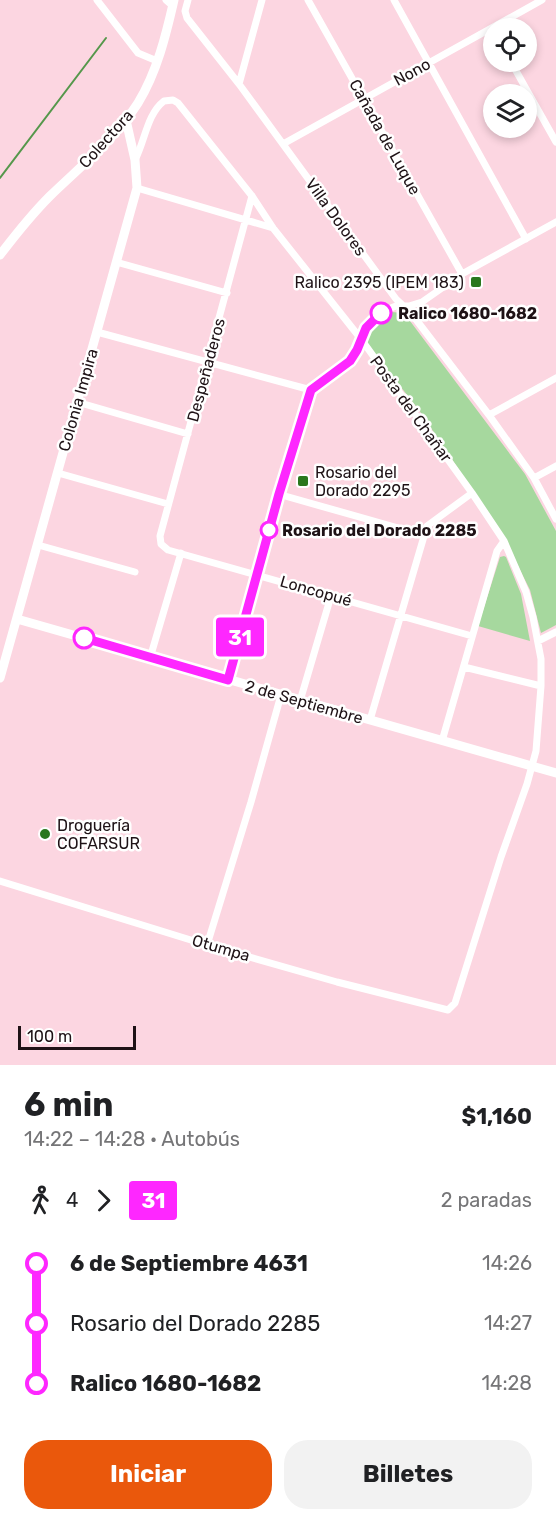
<!DOCTYPE html>
<html lang="es">
<head>
<meta charset="utf-8">
<style>
	:root { --surface:#fff; --page:#f2f2f2; --text:#202124; --muted:#757577; --accent:#ea580c }
	body { margin:0; font-family:Rubik,sans-serif; background:var(--page); color:var(--text); height:100vh; display:flex; flex-direction:column; font-size:22px; white-space:nowrap }
	* { box-sizing:border-box; margin:0 }
	p { font-size:20px; color:var(--muted) }
	.icon { flex:none; width:33px; height:33px; fill:none; stroke:currentColor; stroke-width:2; stroke-linecap:round; stroke-linejoin:round }
	.map { position:relative; height:1065px; overflow:hidden }
	.side { display:flex; flex-direction:column; background:var(--surface); flex:1 }
	.side>* { flex:none }
	.badge { padding:0 12px; border-radius:4px; font-size:21px; line-height:39px }
	.tools { position:absolute; left:483px; top:18px; display:grid; gap:12px }
	.tools a { display:grid; place-items:center; width:54px; height:54px; border-radius:50%; background:var(--surface); box-shadow:0 3px 9px #0003; font-size:30px }
	.scale { position:absolute; left:18px; bottom:15px; width:118px; box-sizing:border-box; padding-left:6px; border:3px solid #1e1216; border-top:0; font-size:16px; line-height:21px; white-space:nowrap; color:#1e1216; -webkit-text-stroke:4px #fff; paint-order:stroke }
	.map>.badge { position:absolute; translate:-50% -50%; box-shadow:0 0 0 3px #fff }
	.legs { display:flex; align-items:center; gap:9px; height:66px; padding:0 24px; font-size:20px }
	.legs p { margin-inline-start:auto }
	.head { display:flex; align-items:center; justify-content:space-between; height:102px; padding:0 24px }
	h1 { font-size:33px; font-weight:700; line-height:45px }
	.action { display:flex; gap:12px; margin-top:auto; padding:12px 24px }
	.action a { flex:1; height:69px; border-radius:24px; background:var(--accent); color:#fff; font-size:24px; font-weight:700; line-height:69px; text-align:center }
	.action a+a { background:var(--page); color:var(--text) }
	ul { padding:0 24px; list-style:none }
	li { display:flex; align-items:center; gap:21px; height:60px; font-size:22px }
	li i { display:grid; place-items:center; width:9px; height:100%; margin:0 8px; background:currentColor }
	li i::after { content:''; width:15px; height:15px; margin:-8px; border:4px solid; border-radius:50%; background:var(--surface) }
	li p { margin-inline-start:auto }
	li:first-child i { background:linear-gradient(#0000 50%,currentColor 0) }
	li:last-child i { background:linear-gradient(currentColor 50%,#0000 0) }
	.map>svg:first-child { display:block }
	.green { fill:#a6d89e }
	.lines { fill:none; stroke-linecap:round; stroke-linejoin:round }
	.stream { stroke:#55974b; stroke-width:2 }
	.minor { stroke:#fff; stroke-width:7 }
	.tertiary { stroke:#fff; stroke-width:9 }
	.line-1-casing { stroke:#fff; stroke-width:14 }
	.line-1 { stroke:#fe27ff; stroke-width:9 }
	.poi-dot { fill:#2a771d; stroke:#fff; stroke-width:2 }
	.stop-1-dot { fill:#fff; stroke:#fe27ff; stroke-width:3 }
	.labels { text-anchor:middle; dominant-baseline:central; stroke-width:5; stroke-linejoin:round; paint-order:stroke }
	.street-label { font-size:16px; fill:#1e1216; stroke:#fff }
	.poi-label { font-size:16px; fill:#1e1216; stroke:#fff; text-anchor:start }
	.stop-label { font-size:16px; font-weight:bold; fill:#1e1216; stroke:#fff; text-anchor:start }
</style>
</head>
<body>
<div class="map">
<svg width="556" height="1065" viewBox="0 0 556 1065">
	<rect width="100%" height="100%" fill="#fcd6e1"/>
	<path class="green" d="M 391,312 L 404,313 L 525,474 L 556,531 L 556,625 L 541,633 L 530,590 L 503,536 L 419,410 L 362,338 L 376,323 Z
		M 504,556 L 506,557 L 521,594 L 530,641 L 478,626 L 500,557 Z"/>
	<g class="lines">
		<path class="stream" d="M 0,178 L 106,38"/>
		<path class="minor" d="M 97,0 L 138,53 L 157,61
			M 166,0 L 173,6
			M 188,0 L 185,11 L 187,18 L 239,84 L 396,299 L 411,313 L 489,415 L 534,478 L 556,519
			M 308,0 L 462,274
			M 394,0 L 526,239
			M 511,62 L 556,142
			M 239,84 L 262,0
			M 283,144 L 542,0
			M 137,188 L 273,228
			M 252,196 L 160,536 L 161,544 L 168,550 L 472,636
			M 116,262 L 227,293
			M 97,332 L 311,390
			M 77,402 L 188,434
			M 489,415 L 556,378
			M 58,473 L 168,504
			M 534,478 L 556,466
			M 278,494 L 423,535
			M 38,545 L 135,572
			M 538,641 L 556,632
			M 150,658 L 181,553
			M 464,667 L 541,686
			M 228,680 L 278,494 L 311,390 L 350,361 L 357,350 L 366,328 L 386,310 L 396,306 L 409,306 L 422,302 L 462,274 L 556,222
			M 300,701 L 331,596
			M 370,720 L 427,526 L 472,493
			M 442,741 L 497,551 L 504,541
			M 0,881 L 207,945 L 337,982 L 448,1010 L 455,1003 L 501,857 L 527,784 L 536,751 L 541,686 L 541,659 L 533,617 L 526,592 L 504,541 L 472,493 L 361,339 L 273,228 L 252,196 L 178,103 L 173,100 L 164,101 C 147,114 145,141 135,160
			M 207,945 L 251,802 L 281,695"/>
		<path class="tertiary" d="M 0,255 C 16,234 32,214 50,196 C 81,166 115,139 138,103 C 157,72 166,35 174,0
			M 17,619 L 556,773
			M 0,678 L 137,188 L 135,160 L 126,120"/>
	</g>
	<g class="lines">
		<g class="line-1-casing">
			<path id="line-1" d="M 84,638 L 228,680 L 279,494 L 311,390 L 350,361 L 357,350 L 366,328 L 381,313"/>
		</g>
		<use href="#line-1" class="line-1"/>
	</g>
	<g class="poi-dot">
		<rect x="470" y="276" width="12" height="12" rx="3"/>
		<rect x="297" y="475" width="12" height="12" rx="3"/>
		<circle cx="45" cy="834" r="6"/>
	</g>
	<g class="stop-1-dot">
		<circle cx="381" cy="313" r="10"/>
		<circle cx="269" cy="530" r="8"/>
		<circle cx="84" cy="638" r="10"/>
	</g>
	<g class="labels">
		<g class="street-label">
			<text transform="translate(412 72) rotate(-29)">Nono</text>
			<text transform="translate(385 137) rotate(61)">Cañada de Luque</text>
			<text transform="translate(106 139) rotate(-48)">Colectora</text>
			<text transform="translate(336 217) rotate(54)">Villa Dolores</text>
			<text transform="translate(206 370) rotate(-75)">Despeñaderos</text>
			<text transform="translate(78 400) rotate(-74)">Colonia Impira</text>
			<text transform="translate(411 409) rotate(54)">Posta del Chañar</text>
			<text transform="translate(316 591) rotate(16)">Loncopué</text>
			<text transform="translate(304 702) rotate(16)">2 de Septiembre</text>
			<text transform="translate(221 948) rotate(16)">Otumpa</text>
		</g>
		<g class="poi-label">
			<text x="464" y="282" text-anchor="end">Ralico 2395 (IPEM 183)</text>
			<text x="315" y="472">Rosario del<tspan x="315" dy="18">Dorado 2295</tspan></text>
			<text x="57" y="825">Droguería<tspan x="57" dy="18">COFARSUR</tspan></text>
		</g>
		<g class="stop-label">
			<text x="398" y="313">Ralico 1680-1682</text>
			<text x="282" y="530">Rosario del Dorado 2285</text>
		</g>
	</g>
</svg>
<div class="tools">
<a><svg class="icon" aria-label="locate" viewBox="0 0 24 24"><circle cx="12" cy="12" r="6"/><path d="M12 2v4M12 18v4M2 12h4M18 12h4"/></svg></a>
<a><svg class="icon" aria-label="layers" viewBox="0 0 24 24"><path d="M12 4l9 5-9 5-9-5zM3 14l9 5 9-5"/></svg></a>
</div>
<div class="scale">100 m</div>
<b class="badge" style="left:240px;top:637px;background:#fe27ff;color:#fff">31</b>
</div>
<section class="side">
<div class="head"><div><h1>6 min</h1><p>14:22 – 14:28 · Autobús</p></div><b>$1,160</b></div>
<div class="legs"><svg class="icon" aria-label="walk" viewBox="0 0 24 24"><circle cx="13" cy="4" r="2"/><path d="M13 8l-2 6 4 7M11 14l-3 7M7 12l3-4h3l4 4"/></svg>4<svg class="icon" aria-label="forward" viewBox="0 0 24 24"><path d="M9 5l7 7-7 7"/></svg><b class="badge" style="background:#fe27ff;color:#fff">31</b><p>2 paradas</p></div>
<ul>
<li><i style="color:#fe27ff"></i><b>6 de Septiembre 4631</b><p>14:26</p></li>
<li><i style="color:#fe27ff"></i><span>Rosario del Dorado 2285</span><p>14:27</p></li>
<li><i style="color:#fe27ff"></i><b>Ralico 1680-1682</b><p>14:28</p></li>
</ul>
<div class="action"><a>Iniciar</a><a>Billetes</a></div>
</section>
</body>
</html>
